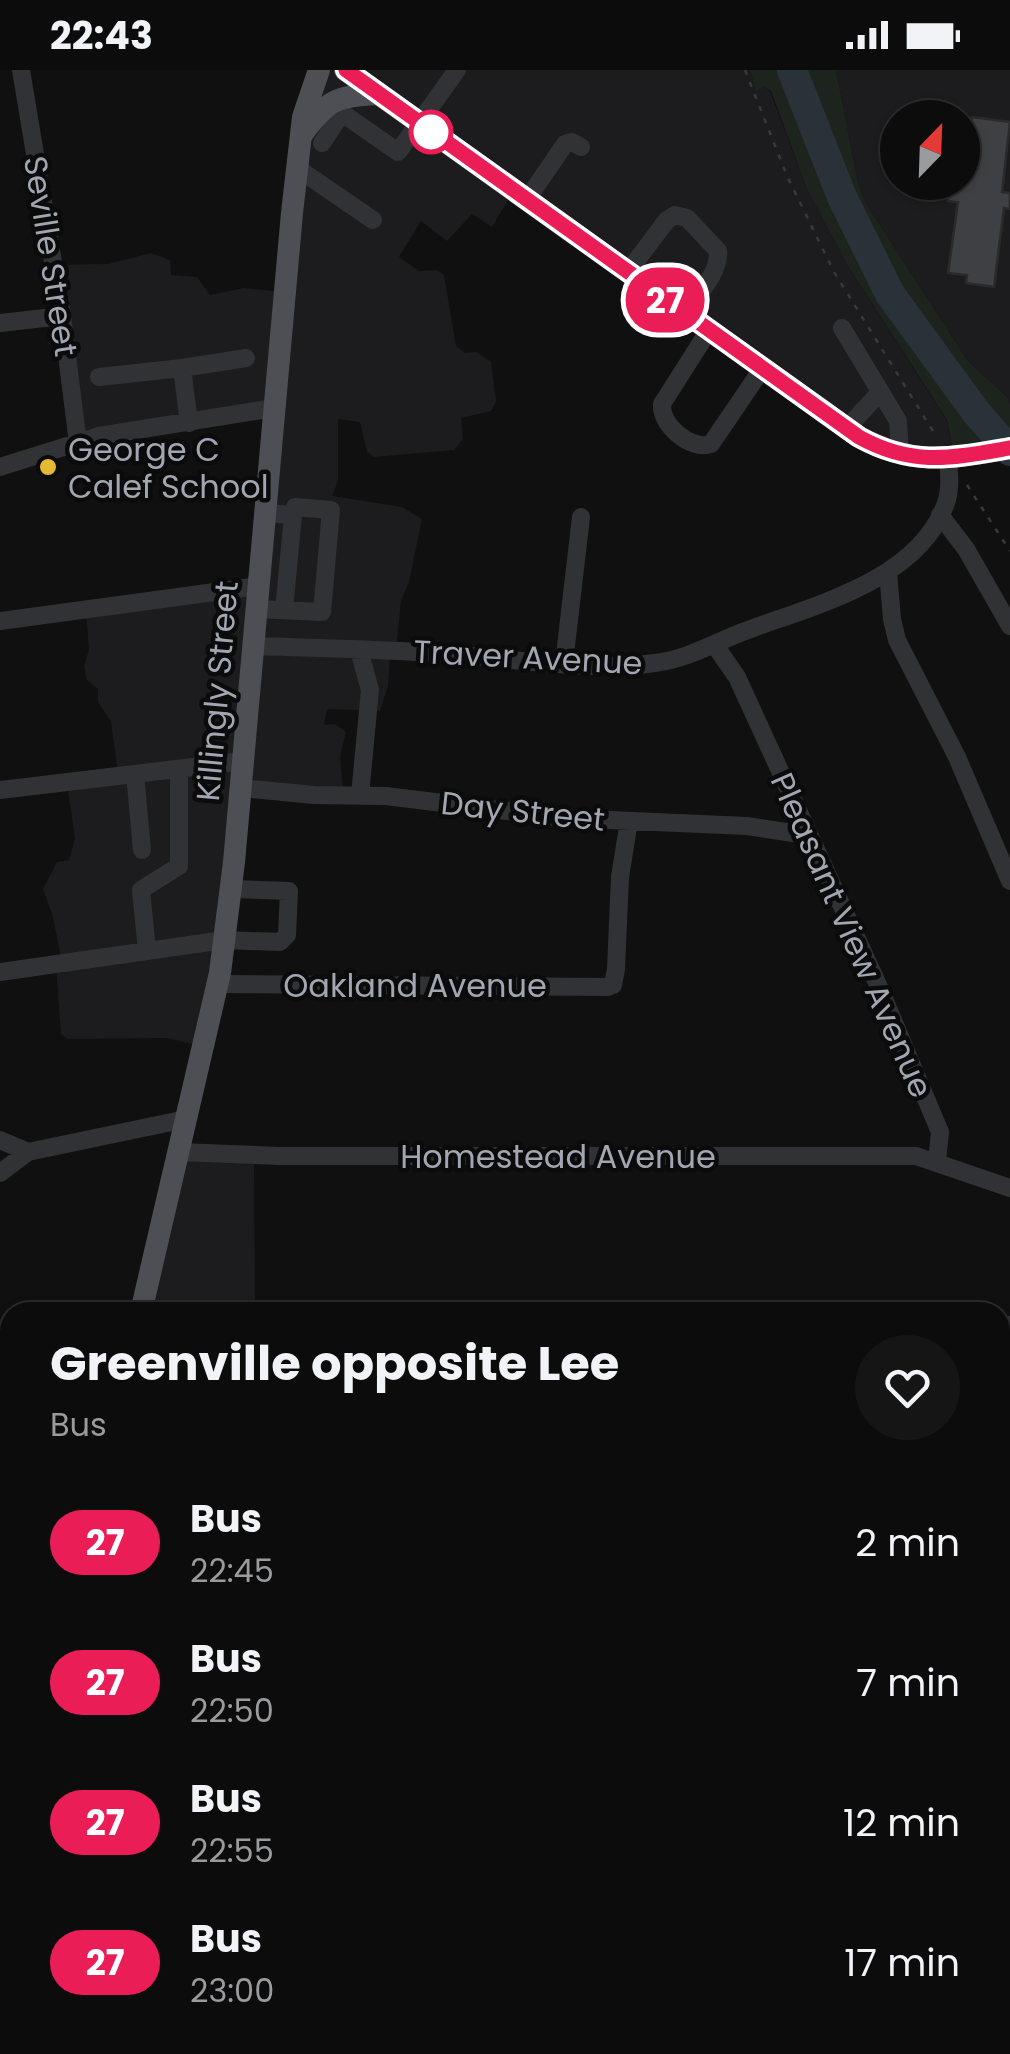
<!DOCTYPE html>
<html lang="en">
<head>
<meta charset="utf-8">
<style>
	:root { --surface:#0c0c0d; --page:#151516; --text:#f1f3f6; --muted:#9a9b9d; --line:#2c2c2e }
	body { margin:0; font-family:Poppins,sans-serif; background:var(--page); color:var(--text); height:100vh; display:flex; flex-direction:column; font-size:38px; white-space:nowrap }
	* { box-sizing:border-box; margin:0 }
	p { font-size:32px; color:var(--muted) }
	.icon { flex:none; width:55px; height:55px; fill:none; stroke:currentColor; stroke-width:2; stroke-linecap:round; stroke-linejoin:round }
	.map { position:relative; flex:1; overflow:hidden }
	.panel { position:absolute; left:0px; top:1232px; width:1010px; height:752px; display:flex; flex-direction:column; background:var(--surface); border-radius:30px 30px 0 0; box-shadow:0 2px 8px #0004,0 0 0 2px var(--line) }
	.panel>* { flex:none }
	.badge { padding:0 20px; border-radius:32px; font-size:35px; line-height:65px }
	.needle { width:65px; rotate:23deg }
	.controls { position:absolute; left:880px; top:30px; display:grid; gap:20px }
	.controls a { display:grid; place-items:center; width:100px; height:100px; border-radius:50%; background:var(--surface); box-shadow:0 2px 8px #0004,0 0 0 2px var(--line); font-size:50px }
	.map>.badge { position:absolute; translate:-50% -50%; box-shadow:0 0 0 5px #fff }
	.round { display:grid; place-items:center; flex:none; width:105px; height:105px; border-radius:52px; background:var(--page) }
	.headline { display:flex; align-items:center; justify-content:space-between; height:170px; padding:0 50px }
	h1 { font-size:48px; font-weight:700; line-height:75px }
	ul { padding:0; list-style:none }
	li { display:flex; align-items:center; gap:30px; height:140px; padding:0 50px }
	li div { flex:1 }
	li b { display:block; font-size:38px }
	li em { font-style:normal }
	li .badge { min-width:110px; font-weight:700; text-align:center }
	.status { display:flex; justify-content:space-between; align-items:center; height:70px; padding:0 50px; background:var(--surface); direction:ltr }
	.status svg { height:28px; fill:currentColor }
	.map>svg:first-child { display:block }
	.built { fill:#1c1c1e; fill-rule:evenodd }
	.green { fill:#1d241e }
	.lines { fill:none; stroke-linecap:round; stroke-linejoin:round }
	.river { stroke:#2a3239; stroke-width:30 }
	.building { fill:#3f4044; stroke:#2a2a2d; stroke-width:2.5 }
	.path { stroke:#37393d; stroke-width:2.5; stroke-dasharray:5 8; stroke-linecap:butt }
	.minor { stroke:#313236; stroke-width:18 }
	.major { stroke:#4e4f55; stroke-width:22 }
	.line-casing { stroke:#fff; stroke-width:22 }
	.line { stroke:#ea1d57; stroke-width:15 }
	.stop-dot { fill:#fff; stroke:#ea1d57; stroke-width:5 }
	.poi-dot { fill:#e6b833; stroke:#0b0b0c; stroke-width:4 }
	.labels { text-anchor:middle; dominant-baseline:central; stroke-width:9; stroke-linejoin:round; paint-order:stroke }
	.street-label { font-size:32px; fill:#a2a6b1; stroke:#0b0b0c }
	.poi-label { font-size:32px; fill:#a2a6b1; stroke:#0b0b0c; text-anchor:start }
</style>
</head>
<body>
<div class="status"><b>22:43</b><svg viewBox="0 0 49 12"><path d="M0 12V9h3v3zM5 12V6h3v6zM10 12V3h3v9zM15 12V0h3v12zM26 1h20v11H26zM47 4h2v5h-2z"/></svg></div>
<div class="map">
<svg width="1010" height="1984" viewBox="0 0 1010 1984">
	<rect width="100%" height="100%" fill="#101011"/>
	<path class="built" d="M 313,0 L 750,0 L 756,21 L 764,17 L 770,21 L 807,119 L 846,193 L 947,351 L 955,392 L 901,394 L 511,125 L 492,157 L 472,144 L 447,171 L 421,151 L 399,187 L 419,201 L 437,200 L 444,205 L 456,276 L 465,283 L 476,282 L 491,292 L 496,332 L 491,341 L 461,348 L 463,369 L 454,380 L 374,387 L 367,382 L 360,352 L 338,349 L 338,411 L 332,426 L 402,437 L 422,449 L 409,512 L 401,531 L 396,581 L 390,586 L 388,616 L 380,641 L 327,639 L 324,655 L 335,654 L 346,662 L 340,687 L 343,722 L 247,717 L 202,976 L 167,968 L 68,969 L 61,964 L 56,896 L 61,888 L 53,847 L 43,819 L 57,792 L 69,790 L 75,768 L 67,714 L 118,702 L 111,652 L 98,632 L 98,619 L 87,610 L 84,596 L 89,580 L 86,540 L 254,517 L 275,347 L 84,370 L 56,195 L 108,194 L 151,183 L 170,190 L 171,205 L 197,207 L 210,225 L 244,218 L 282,222 Z
		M 836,0 L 1010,0 L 1010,335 L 1007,327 L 968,291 L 867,135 L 858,113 ZM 898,48 L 962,48 L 962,112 L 898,112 Z
		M 180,1082 L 254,1086 L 255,1242 L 141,1242 Z
		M 10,1284 L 10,1667 L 0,1666 L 0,1426 L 5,1396 L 0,1395 L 0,1287 Z
		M 0,1758 L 10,1762 L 10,1975 L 132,1975 L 141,1984 L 0,1984 Z"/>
	<path class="green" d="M 750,0 L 836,0 L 858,113 L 867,135 L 968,291 L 1007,327 L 1010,335 L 1010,385 L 955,392 L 947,350 L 846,193 L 807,119 L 771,21 L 764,17 L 756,22 Z"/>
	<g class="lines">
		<path class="river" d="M 792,0 L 842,127 L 890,224 L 976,342 L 1010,381"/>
	</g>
	<path class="building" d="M 972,47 L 1010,52 L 1002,122 L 1010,123 L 1010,139 L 1004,138 L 994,217 L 966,213 L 967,205 L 948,203 L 958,132 L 948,131 L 949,116 L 962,112 L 962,53 L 971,54 Z"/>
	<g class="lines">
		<path class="path" d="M 745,0 L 787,106 L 834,202 L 936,366
			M 967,415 L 1010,481"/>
		<path class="minor" d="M 21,0 L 62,246 L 78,373
			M 322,73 L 342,43 L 398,82 L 457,0
			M 297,98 L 373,150
			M 526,131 L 565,74 L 572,72 L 581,77
			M 627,203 L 667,150 L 675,145 L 687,148 L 718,181 C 720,203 697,225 685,243
			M 0,253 L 62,246
			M 842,258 L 898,351 L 900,385
			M 709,260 L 662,334 C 660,355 691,381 711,374 L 762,299
			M 182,298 L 246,288
			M 99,307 L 182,298 L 189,353
			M 847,358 L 880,322
			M 0,397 L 99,366 L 274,338
			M 940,445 L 966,479 L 1010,556
			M 888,502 L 892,549 L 897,570 L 957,687 L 1010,811
			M 257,539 L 322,542 L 331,440 L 295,437 L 293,445 L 267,443
			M 284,540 L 293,445
			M 0,551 L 259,516
			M 714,574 L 737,607 L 879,917 L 940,1062 L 937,1091
			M 254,576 C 319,578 385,579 451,584 C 517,589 589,602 655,593 C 689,589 717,571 748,560 C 815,535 919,510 946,433 C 951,419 949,403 948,388
			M 359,580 L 370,620 L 360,725
			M 564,593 L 581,447
			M 135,704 L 142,780
			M 240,718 L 314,725 L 386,726 L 563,748 L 747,756 L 806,765
			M 0,720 L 243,691
			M 147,881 L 141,820 L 179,796 L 179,699
			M 0,902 L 224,870 L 280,872 L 287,865 L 289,821 L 231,819
			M 217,914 L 608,917 L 613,915 L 616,899 L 620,807 L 629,751
			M 0,1070 L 28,1082
			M 179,1082 L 279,1086 L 916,1086 L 1010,1118
			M 0,1103 L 28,1082 L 186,1049
			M 1000,1255 L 1010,1255
			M 0,1289 L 10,1286
			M 10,1398 L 5,1420 L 10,1421
			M 1000,1434 L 1010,1434
			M 1000,1607 L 1010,1607
			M 0,1658 L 10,1645
			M 1000,1789 L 1010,1789
			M 0,1972 L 10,1973
			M 421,1975 L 619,1977 L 692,1984
			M 30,1976 L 104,1980 L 116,1984
			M 244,1984 L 245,1975
			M 765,1984 L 772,1975
			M 924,1984 L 924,1975"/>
		<path class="major" d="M 345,0 L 859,367 C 914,397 952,388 1010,378
			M 303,63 C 328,30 336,26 377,24
			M 141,1242 L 220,903 L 234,792 L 292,143 L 303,47 L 319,0
			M 0,1864 L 10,1807"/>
	</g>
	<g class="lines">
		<g class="line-casing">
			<path id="line" d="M 346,0 L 859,367 C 913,397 952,388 1010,378"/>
		</g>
		<use href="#line" class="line"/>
	</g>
	<circle class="stop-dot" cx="431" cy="62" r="20"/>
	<circle class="poi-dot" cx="48" cy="397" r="10"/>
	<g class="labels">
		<g class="street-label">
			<text transform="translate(51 186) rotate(81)">Seville Street</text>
			<text transform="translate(528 587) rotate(3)">Traver Avenue</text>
			<text transform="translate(217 621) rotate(-85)">Killingly Street</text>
			<text transform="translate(523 741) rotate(6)">Day Street</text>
			<text transform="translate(852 865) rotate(66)">Pleasant View Avenue</text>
			<text x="415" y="915">Oakland Avenue</text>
			<text x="558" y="1086">Homestead Avenue</text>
		</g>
		<g class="poi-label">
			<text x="68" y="379">George C<tspan x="68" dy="37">Calef School</tspan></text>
		</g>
	</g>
</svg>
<div class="controls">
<a><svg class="needle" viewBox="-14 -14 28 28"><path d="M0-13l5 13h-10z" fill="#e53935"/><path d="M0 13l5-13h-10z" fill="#9a9b9d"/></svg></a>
</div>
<b class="badge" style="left:665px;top:230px;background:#ea1d57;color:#fff">27</b>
<section class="panel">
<div class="headline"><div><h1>Greenville opposite Lee</h1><p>Bus</p></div><a class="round"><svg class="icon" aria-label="heart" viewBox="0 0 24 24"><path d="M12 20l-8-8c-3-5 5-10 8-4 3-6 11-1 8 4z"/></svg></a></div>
<ul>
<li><span class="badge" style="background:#ea1d57;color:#fff">27</span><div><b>Bus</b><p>22:45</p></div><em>2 min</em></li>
<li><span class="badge" style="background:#ea1d57;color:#fff">27</span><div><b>Bus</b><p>22:50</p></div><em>7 min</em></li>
<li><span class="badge" style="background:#ea1d57;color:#fff">27</span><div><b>Bus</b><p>22:55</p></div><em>12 min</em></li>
<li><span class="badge" style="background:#ea1d57;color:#fff">27</span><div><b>Bus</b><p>23:00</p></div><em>17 min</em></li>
</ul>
</section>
</div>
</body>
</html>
